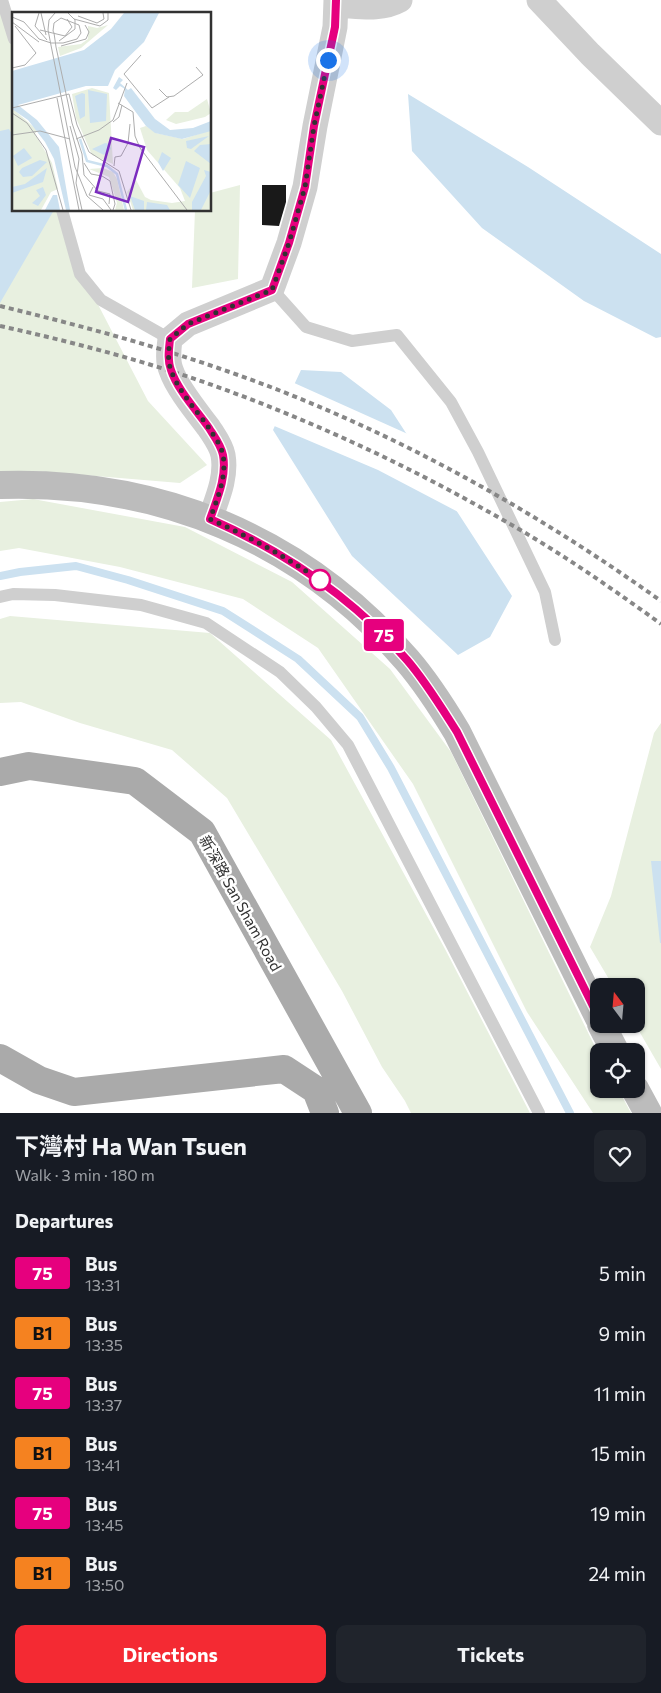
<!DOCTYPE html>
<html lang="en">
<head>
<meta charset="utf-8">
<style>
	:root { --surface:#171b24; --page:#20242c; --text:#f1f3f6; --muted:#9ea1a6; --accent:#f42a33 }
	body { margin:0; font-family:Commissioner,"Noto Sans SC",sans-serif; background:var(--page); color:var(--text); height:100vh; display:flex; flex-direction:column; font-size:19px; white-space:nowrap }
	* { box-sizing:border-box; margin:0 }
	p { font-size:16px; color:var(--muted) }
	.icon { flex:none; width:28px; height:28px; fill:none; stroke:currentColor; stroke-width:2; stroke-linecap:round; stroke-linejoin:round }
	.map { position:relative; height:1113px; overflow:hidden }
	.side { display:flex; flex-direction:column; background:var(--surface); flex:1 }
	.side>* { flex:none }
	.badge { padding:0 10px; border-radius:4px; font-size:18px; line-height:32px }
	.needle { width:32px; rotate:344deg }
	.fabs { position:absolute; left:590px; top:978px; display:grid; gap:10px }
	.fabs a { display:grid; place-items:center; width:55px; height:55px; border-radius:10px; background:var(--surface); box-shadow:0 1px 4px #0004; font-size:25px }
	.you { position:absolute; width:25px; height:25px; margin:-12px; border:4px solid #fff; border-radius:50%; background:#1a73e8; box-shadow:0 0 0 8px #1a73e833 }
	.map>.badge { position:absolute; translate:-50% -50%; box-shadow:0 0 0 2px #fff }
	h2 { padding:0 15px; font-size:19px; line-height:45px }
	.round { display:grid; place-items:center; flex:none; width:52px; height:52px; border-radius:10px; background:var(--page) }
	.head { display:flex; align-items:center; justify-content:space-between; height:85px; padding:0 15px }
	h1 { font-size:24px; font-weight:700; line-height:38px }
	.button { display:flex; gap:10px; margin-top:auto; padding:10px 15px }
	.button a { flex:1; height:58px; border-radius:10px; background:var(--accent); color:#fff; font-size:20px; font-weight:700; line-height:58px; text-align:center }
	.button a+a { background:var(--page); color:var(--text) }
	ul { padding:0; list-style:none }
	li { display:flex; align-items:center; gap:15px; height:60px; padding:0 15px }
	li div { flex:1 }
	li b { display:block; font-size:19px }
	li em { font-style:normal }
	li .badge { min-width:55px; font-weight:700; text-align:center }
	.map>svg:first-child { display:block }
	.green { fill:#e8f0e0 }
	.water { fill:#cce1f0 }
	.pier { fill:#fff }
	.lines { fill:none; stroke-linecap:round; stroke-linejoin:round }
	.stream { stroke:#cce1f0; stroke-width:8 }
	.building { fill:#191919 }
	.lane { stroke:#cfcfcf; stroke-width:12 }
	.street { stroke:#cfcfcf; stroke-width:25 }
	.secondary { stroke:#bcbcbc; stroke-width:28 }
	.primary { stroke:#aaa; stroke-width:28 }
	.rail { stroke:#878787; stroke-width:4; stroke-dasharray:5 4; stroke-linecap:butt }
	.line-casing { stroke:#fff; stroke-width:11 }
	.line { stroke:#e6007e; stroke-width:8 }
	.walk { stroke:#323232; stroke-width:5; stroke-dasharray:0 9 }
	.stop-dot { fill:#fff; stroke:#e6007e; stroke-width:2.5 }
	.labels { text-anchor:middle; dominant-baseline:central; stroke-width:5; stroke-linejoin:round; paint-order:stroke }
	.street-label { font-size:15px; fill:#323232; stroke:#fff }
	.inset-river { fill:none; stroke:#cce1f0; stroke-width:2.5 }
	.inset-road { fill:none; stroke:#adadad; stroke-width:1 }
	.view { fill:#7b2cbf; fill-opacity:0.15; stroke:#7b2cbf; stroke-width:2.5 }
	.inset-edge { fill:none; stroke:#323232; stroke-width:2.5 }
</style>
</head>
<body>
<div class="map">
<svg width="661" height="1113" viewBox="0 0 661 1113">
	<rect width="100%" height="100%" fill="#fff"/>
	<path class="green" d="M 0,0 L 14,43 L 14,210 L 62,210 L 76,262 L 148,401 L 207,465 L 180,483 L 35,471 L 0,471 Z
		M 240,185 L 238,279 L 192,288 L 195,210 L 210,210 L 210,193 Z
		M 33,499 L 185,527 L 292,582 L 390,669 L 451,752 L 599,1055 L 599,1089 L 618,1089 L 631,1113 L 593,1113 L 527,1012 L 413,784 L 318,648 L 243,599 L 120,567 L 19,548 L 0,551 L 0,502 Z
		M 10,616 L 210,633 L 331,740 L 445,949 L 530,1113 L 411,1113 L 405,1101 L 382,1067 L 342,991 L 227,798 L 172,750 L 80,723 L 21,702 L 0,703 L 0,619 Z
		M 661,723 L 661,1069 L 635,1024 L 636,1024 L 636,986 L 613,986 L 590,947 L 611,896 L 654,733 Z"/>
	<path class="water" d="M 408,94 L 528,167 L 661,254 L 661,337 L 656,338 L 584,301 L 482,228 L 412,151 Z
		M 9,129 L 14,138 L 14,210 L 54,210 L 0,303 L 0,131 Z
		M 301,370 L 341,372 L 391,410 L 512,596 L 490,637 L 458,655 L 352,556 L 273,430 Z
		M 651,861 L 661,861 L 661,943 L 660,943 Z"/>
	<path class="pier" d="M 292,382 L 410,435 L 462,514 L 378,470 L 272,425 Z"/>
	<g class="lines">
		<path class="stream" d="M 0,576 L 20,572 L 76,566 L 128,580 L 223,611 L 298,659 L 360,717 L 391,768 L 570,1113"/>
	</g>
	<path class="building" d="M 262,185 L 286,185 L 286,202 L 279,226 L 262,225 Z"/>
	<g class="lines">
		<path class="lane" d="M 2,0 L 14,39
			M 62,210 L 80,274 L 101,300 L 170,339
			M 272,289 L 306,327 L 352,341 L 397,335 L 451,402 L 478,452 L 545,592 L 555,640
			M 0,597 L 13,594 L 55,595 L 141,605 L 206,623 L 280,672 L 316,707 L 348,745 L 539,1113"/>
		<path class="street" d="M 539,0 L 590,54 L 661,123
			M 337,5 C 359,6 380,11 400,0
			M 210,519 C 217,499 227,477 223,455 C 221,445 214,436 209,428 C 197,412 177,388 171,370 C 167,360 169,349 170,339 L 188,324 L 272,289 L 289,243 L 305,187 L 315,126 L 335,27 L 336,0"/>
		<path class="secondary" d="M 0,485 C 159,480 303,539 407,660 C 426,682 442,707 457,732 L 599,1018
			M 601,1024 L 615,1051
			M 635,1089 L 648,1113"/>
		<path class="primary" d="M 0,772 L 29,766 L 135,781 L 202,832 L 358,1113
			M 0,1058 L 39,1080 L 74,1092 L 284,1069 L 316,1090 L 325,1113"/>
		<path class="rail" d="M 0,306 C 74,324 146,343 218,368 C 377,422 525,504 661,601
			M 0,326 C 73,342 145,361 215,386 C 315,422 411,467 503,520 C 558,551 610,587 661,624"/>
	</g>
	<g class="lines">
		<g class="line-casing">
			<path id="line" d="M 336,0 L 335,27 L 314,126 L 305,187 L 289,243 L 272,290 L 188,324 L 170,339 C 169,349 167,360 171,370 C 177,389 197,411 209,428 C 214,436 221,445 223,455 C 227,477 217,499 210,519 C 285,552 352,597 407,660 C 426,682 441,707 457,732 L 599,1018"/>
		</g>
		<use href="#line" class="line"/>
		<path class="walk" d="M 320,580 L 324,583 C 288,558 250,537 210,519 C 217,499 227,477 223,455 C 221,445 214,436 209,428 C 197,411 177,389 171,370 C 167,360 169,349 170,339 L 188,324 L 272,290 L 289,243 L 305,187 L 314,126 L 328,60"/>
	</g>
	<circle class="stop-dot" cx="320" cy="580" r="10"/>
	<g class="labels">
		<g class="street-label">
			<text transform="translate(241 903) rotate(61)">新深路 San Sham Road</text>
		</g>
	</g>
	<g transform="translate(12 12)">
		<rect width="199" height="199" fill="#fff"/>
		<path d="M 96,13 L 69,36 L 48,44 L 46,35 L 69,32 L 76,27 L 76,14 L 85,16 ZM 80,76 L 97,81 L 101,152 L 80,143 L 64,106 L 60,82 ZM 195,87 L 199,101 L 193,105 L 164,112 L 154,108 L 163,100 L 176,100 ZM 1,97 L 25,118 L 23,122 L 40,151 L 46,177 L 39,180 L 29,198 L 0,198 ZM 134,114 L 144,121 L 171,127 L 199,118 L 199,198 L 121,198 L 115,180 L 124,168 L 133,185 L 139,188 L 160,191 L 173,189 L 168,176 L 135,138 L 128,116 ZM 91,156 L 101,160 L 105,167 L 112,198 L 103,198 L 105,191 L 97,165 L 77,157 Z" fill="#e8f0e0"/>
		<path d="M 112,1 L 147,1 L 132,30 L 103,58 L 96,74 L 74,74 L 6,93 L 25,108 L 47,135 L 58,198 L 54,198 L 42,147 L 33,130 L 16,108 L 0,97 L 0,59 L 72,38 L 99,17 ZM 107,65 L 111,68 L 108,71 L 116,78 L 119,76 L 143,107 L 158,118 L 181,116 L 199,109 L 199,119 L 170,127 L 143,121 L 134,114 L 112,84 L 113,77 L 108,74 L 104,78 L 101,76 ZM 76,78 L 95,82 L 94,109 L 78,111 ZM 70,81 L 73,82 L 73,104 L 68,107 L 63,84 ZM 197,124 L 179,137 L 175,136 L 174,129 ZM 93,131 L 98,132 L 99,137 L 92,143 L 80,137 ZM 199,132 L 199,152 L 182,139 L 188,133 ZM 12,136 L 20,146 L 6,154 L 1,144 ZM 150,140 L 159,146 L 151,159 L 146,150 ZM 28,148 L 35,150 L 20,164 L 11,165 L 7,160 L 10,156 ZM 174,149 L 188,156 L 178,186 L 166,173 ZM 35,156 L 31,170 L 0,181 L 0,175 L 13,172 ZM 192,158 L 199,160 L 199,178 L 189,198 L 180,198 L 180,190 L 194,164 ZM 31,175 L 34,183 L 26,194 L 20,191 L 28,184 L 24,178 ZM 41,183 L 45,183 L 48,198 L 33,198 ZM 118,184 L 132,189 L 132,198 L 123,198 ZM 135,190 L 155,193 L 158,198 L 134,198 Z" fill="#cce1f0"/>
		<path class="inset-river" d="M 68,127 L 75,149 L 95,154 L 105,162 L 114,198"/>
		<path class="inset-road" d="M 27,1 L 23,14 L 35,28M 29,1 L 34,23M 43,1 L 37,8 L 36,18 L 63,155 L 75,184 L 91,198M 66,4 L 85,11 L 92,7 L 91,1M 0,5 L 12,10 L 27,27 L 39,31 L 51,31 L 65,27 L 69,21 L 67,13 L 49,6 L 42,11 L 41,19 L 42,21 L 44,35 L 56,91 L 60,111 L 70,142 L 72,163 L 86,179 L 98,182 L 97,192M 62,7 L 88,14 L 96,8 L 96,1M 0,10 L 27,30M 28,18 L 53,24 L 60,15 L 55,7M 47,29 L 63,17 L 63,8 L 56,1M 49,34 L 74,27 L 77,20 L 73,13M 129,43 L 112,62 L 140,96 L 157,85M 0,56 L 13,53 L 24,41 L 3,14M 147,77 L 155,85 L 162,84 L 191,63 L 184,55M 45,86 L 67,198M 106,91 L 121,100 L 123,124 L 128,136 L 175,198M 0,96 L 57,82 L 65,113 L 77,140 L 107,159 L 119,198M 0,101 L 15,111 L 34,138 L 51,198M 101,110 L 107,105 L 110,93M 58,114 L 67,147 L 64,171 L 70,198M 0,123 L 28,119 L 58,127M 64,127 L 87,118 L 101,108 L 115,71M 72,151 L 79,162 L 90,164 L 98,169 L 103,192 L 101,198M 102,154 L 103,145 L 109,144 L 116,131 L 118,112M 81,175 L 77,183 L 91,187 L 99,198"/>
		<path class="view" d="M 99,126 L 132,135 L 116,190 L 84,180 Z"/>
		<rect width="199" height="199" class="inset-edge"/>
	</g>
</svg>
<div class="fabs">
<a><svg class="needle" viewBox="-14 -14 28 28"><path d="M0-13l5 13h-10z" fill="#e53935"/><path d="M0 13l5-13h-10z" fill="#9ea1a6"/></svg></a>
<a><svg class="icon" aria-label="locate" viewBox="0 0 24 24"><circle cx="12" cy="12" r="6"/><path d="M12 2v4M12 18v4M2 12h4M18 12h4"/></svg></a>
</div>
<div class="you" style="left:328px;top:60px"></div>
<b class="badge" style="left:384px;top:635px;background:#e6007e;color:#fff">75</b>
</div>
<section class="side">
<div class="head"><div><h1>下灣村 Ha Wan Tsuen</h1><p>Walk · 3 min · 180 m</p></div><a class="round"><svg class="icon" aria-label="heart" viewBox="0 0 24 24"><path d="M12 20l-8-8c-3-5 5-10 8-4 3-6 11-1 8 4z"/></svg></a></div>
<h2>Departures</h2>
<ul>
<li><span class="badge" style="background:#e6007e;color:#fff">75</span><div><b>Bus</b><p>13:31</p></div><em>5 min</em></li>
<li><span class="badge" style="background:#f58220;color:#111">B1</span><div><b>Bus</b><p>13:35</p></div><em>9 min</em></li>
<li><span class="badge" style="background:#e6007e;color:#fff">75</span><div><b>Bus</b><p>13:37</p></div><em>11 min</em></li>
<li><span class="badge" style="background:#f58220;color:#111">B1</span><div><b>Bus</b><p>13:41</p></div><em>15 min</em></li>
<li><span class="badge" style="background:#e6007e;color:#fff">75</span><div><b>Bus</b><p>13:45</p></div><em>19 min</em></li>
<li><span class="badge" style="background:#f58220;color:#111">B1</span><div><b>Bus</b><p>13:50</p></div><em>24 min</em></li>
</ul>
<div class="button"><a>Directions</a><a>Tickets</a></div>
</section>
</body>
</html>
